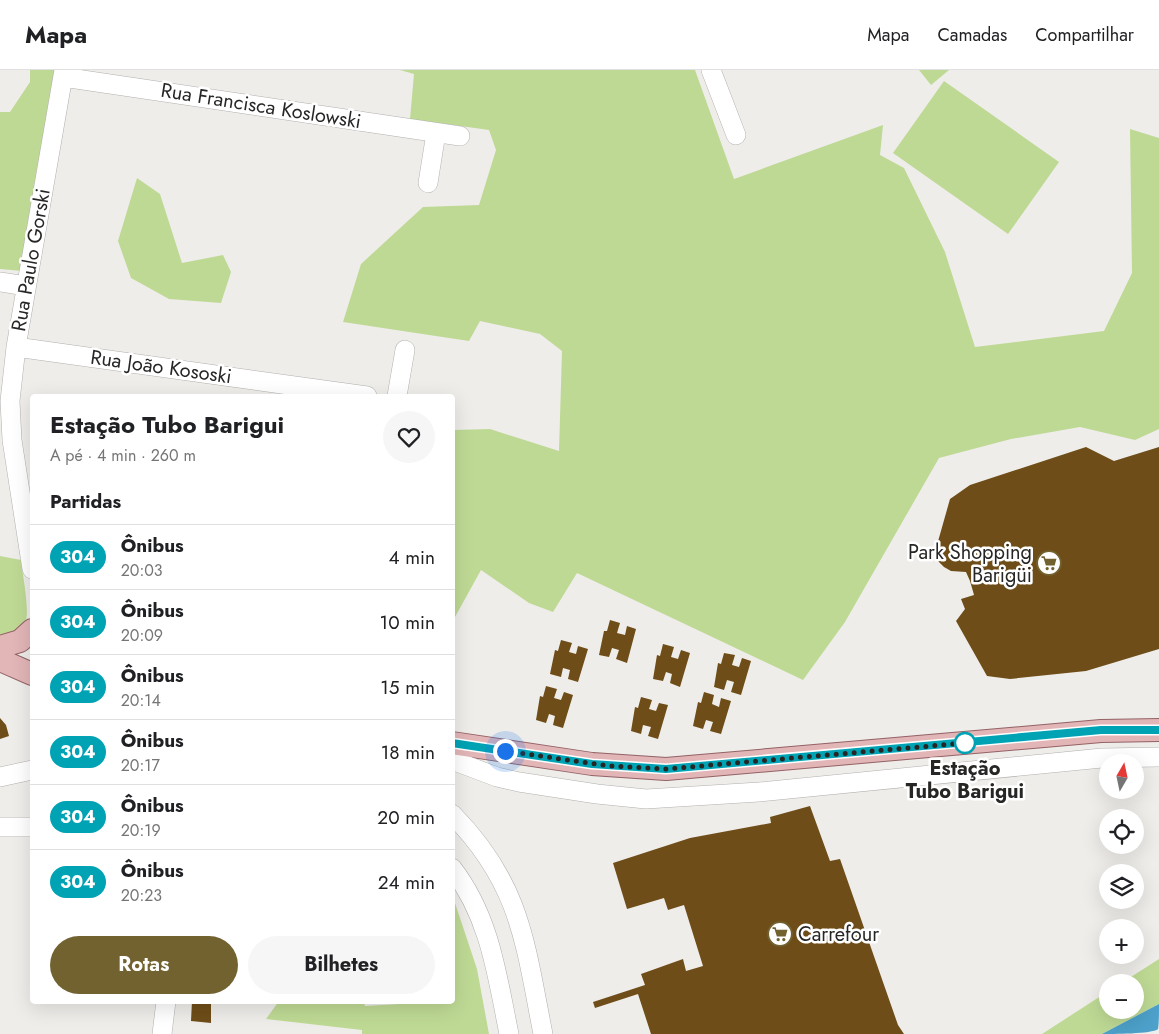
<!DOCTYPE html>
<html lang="pt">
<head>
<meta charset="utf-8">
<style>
	:root { --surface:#fff; --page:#f6f6f6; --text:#202124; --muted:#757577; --line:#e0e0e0; --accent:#726230 }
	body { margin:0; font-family:Jost,sans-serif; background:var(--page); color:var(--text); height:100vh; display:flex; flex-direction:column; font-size:19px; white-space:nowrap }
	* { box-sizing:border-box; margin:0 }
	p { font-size:16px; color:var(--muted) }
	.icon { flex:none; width:28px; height:28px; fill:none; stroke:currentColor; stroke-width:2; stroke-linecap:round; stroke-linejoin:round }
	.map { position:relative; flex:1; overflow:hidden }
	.drawer { position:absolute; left:30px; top:324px; width:425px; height:610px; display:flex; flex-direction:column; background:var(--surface); border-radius:5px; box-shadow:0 5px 20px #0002 }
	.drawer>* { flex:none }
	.badge { padding:0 10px; border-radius:16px; font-size:18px; line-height:32px }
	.needle { width:32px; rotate:9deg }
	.controls { position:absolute; left:1099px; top:684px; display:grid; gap:10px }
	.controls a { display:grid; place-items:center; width:45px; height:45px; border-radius:50%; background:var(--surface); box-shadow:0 5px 20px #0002; font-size:25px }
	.you { position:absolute; width:25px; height:25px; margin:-12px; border:4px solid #fff; border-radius:50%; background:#1a73e8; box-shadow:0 0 0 8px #1a73e833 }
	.map>.badge { position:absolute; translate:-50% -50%; box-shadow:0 0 0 2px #fff }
	h2 { padding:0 20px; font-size:19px; line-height:45px }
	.round { display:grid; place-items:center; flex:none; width:52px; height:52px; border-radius:26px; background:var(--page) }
	.head { display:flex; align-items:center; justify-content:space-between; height:85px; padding:0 20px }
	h1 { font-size:24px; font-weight:700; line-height:38px }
	.button { display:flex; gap:10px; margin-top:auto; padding:10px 20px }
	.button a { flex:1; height:58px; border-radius:30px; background:var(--accent); color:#fff; font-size:20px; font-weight:700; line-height:58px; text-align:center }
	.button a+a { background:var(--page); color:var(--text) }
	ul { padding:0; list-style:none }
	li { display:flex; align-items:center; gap:15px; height:65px; padding:0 20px; border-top:1px solid var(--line) }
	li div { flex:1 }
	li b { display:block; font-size:19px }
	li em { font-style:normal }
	li .badge { min-width:55px; font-weight:700; text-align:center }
	header { display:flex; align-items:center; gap:30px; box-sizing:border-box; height:70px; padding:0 25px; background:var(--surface); border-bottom:1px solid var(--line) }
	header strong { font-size:24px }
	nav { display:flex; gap:28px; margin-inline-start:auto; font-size:18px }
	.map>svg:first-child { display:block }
	.green { fill:#bed994 }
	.water { fill:#4da1ca }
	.building { fill:#6e4d18 }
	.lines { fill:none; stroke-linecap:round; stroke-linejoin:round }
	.minor-casing { stroke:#b2b0ae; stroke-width:20 }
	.major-casing { stroke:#936265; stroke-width:24 }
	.minor { stroke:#fff; stroke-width:19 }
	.major { stroke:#e2b5b7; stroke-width:22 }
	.line-casing { stroke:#fff; stroke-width:11 }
	.line { stroke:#00a3b4; stroke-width:8 }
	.walk { stroke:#262625; stroke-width:5; stroke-dasharray:0 9 }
	.stop-dot { fill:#fff; stroke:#00a3b4; stroke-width:2.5 }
	.labels { text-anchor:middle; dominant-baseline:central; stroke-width:5; stroke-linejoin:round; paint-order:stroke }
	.street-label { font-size:20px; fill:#262625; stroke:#fff }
	.poi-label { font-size:20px; fill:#262625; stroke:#fff; text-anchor:end }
	.stop-label { font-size:20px; font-weight:bold; fill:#262625; stroke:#fff }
</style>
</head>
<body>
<header>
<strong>Mapa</strong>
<nav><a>Mapa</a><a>Camadas</a><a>Compartilhar</a></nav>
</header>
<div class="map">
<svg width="1159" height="964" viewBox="0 0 1159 964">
	<rect width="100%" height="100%" fill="#efedea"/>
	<path class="green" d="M 30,0 L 55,0 L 22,201 L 0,199 L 0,42 L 10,42 L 30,12 Z
		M 400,0 L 695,0 L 734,109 L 883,55 L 880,85 L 904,98 L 945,182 L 975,277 L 1104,261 L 1132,203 L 1130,59 L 1159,68 L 1159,359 L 1135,370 L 1080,357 L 1011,369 L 939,388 L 845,552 L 803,610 L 577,503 L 553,542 L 529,533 L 481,500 L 455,547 L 453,557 L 453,360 L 490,359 L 559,381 L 562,281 L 540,264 L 480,251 L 469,271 L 343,252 L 361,194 L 423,137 L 479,135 L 496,80 L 489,60 L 410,49 L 414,4 Z
		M 919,0 L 949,0 L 931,15 Z
		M 944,11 L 1059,92 L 1008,164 L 893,83 Z
		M 137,108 L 160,124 L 182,193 L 223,185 L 231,202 L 221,233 L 169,229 L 131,208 L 118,171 Z
		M 0,486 L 21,490 C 22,504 33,550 22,560 C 17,564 6,567 0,569 Z
		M 453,827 L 477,899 L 489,964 L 362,964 L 362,960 L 266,949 L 279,931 L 363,931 L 365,936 L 452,931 Z
		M 1159,889 L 1159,934 L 1102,964 L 1042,964 L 1107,922 L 1108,940 L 1135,940 L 1135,912 L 1123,912 Z"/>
	<path class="water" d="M 1159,934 C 1159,941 1159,953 1158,959 C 1152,964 1112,964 1102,964 Z"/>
	<path class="building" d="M 1086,377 L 1114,391 L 1159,377 L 1159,579 L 1086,601 L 1010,609 L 987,606 L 956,551 L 965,539 L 961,529 L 974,525 L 970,511 L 966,502 L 951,501 L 944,497 L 938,491 L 935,482 L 950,429 L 970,415 Z
		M 610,550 L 620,553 L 617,563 L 625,565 L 627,556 L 636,559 L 627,593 L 616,589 L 619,580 L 612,578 L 609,587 L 599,585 L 604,561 L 607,561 Z
		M 561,570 L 572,573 L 569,582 L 576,584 L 578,576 L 588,579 L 578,612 L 568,609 L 570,600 L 563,598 L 561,607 L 550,604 L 555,580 L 558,581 Z
		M 663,574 L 674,577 L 671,587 L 678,589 L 681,580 L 690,583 L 680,617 L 670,613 L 672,604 L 666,602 L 663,611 L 653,609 L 657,585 L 660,586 Z
		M 724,583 L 735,585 L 732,595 L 739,597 L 742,588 L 751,591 L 741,625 L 731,622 L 734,612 L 727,610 L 724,620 L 714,617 L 718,593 L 721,594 Z
		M 546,616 L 557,619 L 554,628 L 561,630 L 564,622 L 573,625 L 563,658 L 553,655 L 555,646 L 549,644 L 546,653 L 536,650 L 540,626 L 543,627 Z
		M 704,622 L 714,625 L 712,634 L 719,637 L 721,628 L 731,631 L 721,664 L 710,661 L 713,652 L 706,650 L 703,659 L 693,656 L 698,632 L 701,633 Z
		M 641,627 L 652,630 L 649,639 L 656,641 L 659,633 L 668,635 L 658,669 L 648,666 L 651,657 L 643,655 L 641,664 L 631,661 L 635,637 L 638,638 Z
		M 0,648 L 6,655 L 9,666 L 0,669 Z
		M 810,736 L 830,791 L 840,789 L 898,955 L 904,964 L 651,964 L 638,924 L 595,938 L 593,932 L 645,915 L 641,904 L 683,889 L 686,901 L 703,896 L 684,835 L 668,840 L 664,828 L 627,839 L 613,793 L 690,768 L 771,753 L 770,747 Z
		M 192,931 L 211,931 L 211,953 L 191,951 Z"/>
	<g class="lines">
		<g class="minor-casing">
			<path id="minor" d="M 711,0 L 736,65
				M 63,7 L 460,66
				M 428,113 L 436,63
				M 0,212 L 26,216
				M 16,277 L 367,326
				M 397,326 L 405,280
				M 32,499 L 12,370 L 10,331 L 16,277 L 64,0
				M 452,690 L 497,707 L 519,712 L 597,724 L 646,729 L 759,722 L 1102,688 L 1159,687
				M 0,707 L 32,700
				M 452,744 C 521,814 525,873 543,964
				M 0,757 L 32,757
				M 452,798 C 490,847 497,905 509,964
				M 162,964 L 166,931"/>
		</g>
		<g class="major-casing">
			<path id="major" d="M 0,577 L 20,571 L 32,560
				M 0,590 L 32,604
				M 452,673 L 592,694 L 666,699 L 1101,661 L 1159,660"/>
		</g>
		<use href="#minor" class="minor"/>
		<use href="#major" class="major"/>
	</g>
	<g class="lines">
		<g class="line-casing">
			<path id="line" d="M 452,673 L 592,694 L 666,699 L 1101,660 L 1159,660"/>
		</g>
		<use href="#line" class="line"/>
		<path class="walk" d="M 505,681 L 610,696 L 666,699 L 965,673"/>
	</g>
	<defs>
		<g id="supermarket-ring" transform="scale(1.25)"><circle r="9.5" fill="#fff" stroke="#726230" stroke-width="1.5"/><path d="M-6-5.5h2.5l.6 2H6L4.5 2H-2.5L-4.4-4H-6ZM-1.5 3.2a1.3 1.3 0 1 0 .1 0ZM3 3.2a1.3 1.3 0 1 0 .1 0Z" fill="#726230"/></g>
	</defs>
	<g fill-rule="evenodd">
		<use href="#supermarket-ring" x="1049" y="493"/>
		<use href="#supermarket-ring" x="780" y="864"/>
	</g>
	<circle class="stop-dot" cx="965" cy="673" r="10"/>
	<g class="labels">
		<g class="street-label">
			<text transform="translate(261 36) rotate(9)">Rua Francisca Koslowski</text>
			<text transform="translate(31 190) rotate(-80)">Rua Paulo Gorski</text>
			<text transform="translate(161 297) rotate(8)">Rua João Kososki</text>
		</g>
		<g class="poi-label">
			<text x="1032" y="482">Park Shopping<tspan x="1032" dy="23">Barigüi</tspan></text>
			<text x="798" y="864" text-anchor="start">Carrefour</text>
		</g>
		<g class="stop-label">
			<text x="965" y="698">Estação<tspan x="965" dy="23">Tubo Barigui</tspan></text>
		</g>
	</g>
</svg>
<div class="controls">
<a><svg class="needle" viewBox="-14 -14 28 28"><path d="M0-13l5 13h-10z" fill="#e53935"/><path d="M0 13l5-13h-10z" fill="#757577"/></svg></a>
<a><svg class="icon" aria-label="locate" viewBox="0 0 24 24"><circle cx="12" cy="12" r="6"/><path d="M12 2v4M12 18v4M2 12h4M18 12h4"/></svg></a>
<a><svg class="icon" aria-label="layers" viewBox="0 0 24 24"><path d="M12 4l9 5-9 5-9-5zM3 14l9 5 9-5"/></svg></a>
<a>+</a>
<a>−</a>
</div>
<div class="you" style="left:505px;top:681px"></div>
<section class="drawer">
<div class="head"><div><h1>Estação Tubo Barigui</h1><p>A pé · 4 min · 260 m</p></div><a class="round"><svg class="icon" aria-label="heart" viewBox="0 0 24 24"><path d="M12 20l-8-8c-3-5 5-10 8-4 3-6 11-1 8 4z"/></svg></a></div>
<h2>Partidas</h2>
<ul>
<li><span class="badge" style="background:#00a3b4;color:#fff">304</span><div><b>Ônibus</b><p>20:03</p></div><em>4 min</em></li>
<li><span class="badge" style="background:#00a3b4;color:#fff">304</span><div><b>Ônibus</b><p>20:09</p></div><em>10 min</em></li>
<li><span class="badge" style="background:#00a3b4;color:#fff">304</span><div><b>Ônibus</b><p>20:14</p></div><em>15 min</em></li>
<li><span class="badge" style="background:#00a3b4;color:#fff">304</span><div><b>Ônibus</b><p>20:17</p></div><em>18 min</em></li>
<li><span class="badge" style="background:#00a3b4;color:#fff">304</span><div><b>Ônibus</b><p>20:19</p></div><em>20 min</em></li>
<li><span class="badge" style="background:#00a3b4;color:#fff">304</span><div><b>Ônibus</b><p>20:23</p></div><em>24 min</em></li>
</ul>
<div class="button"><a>Rotas</a><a>Bilhetes</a></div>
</section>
</div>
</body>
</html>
